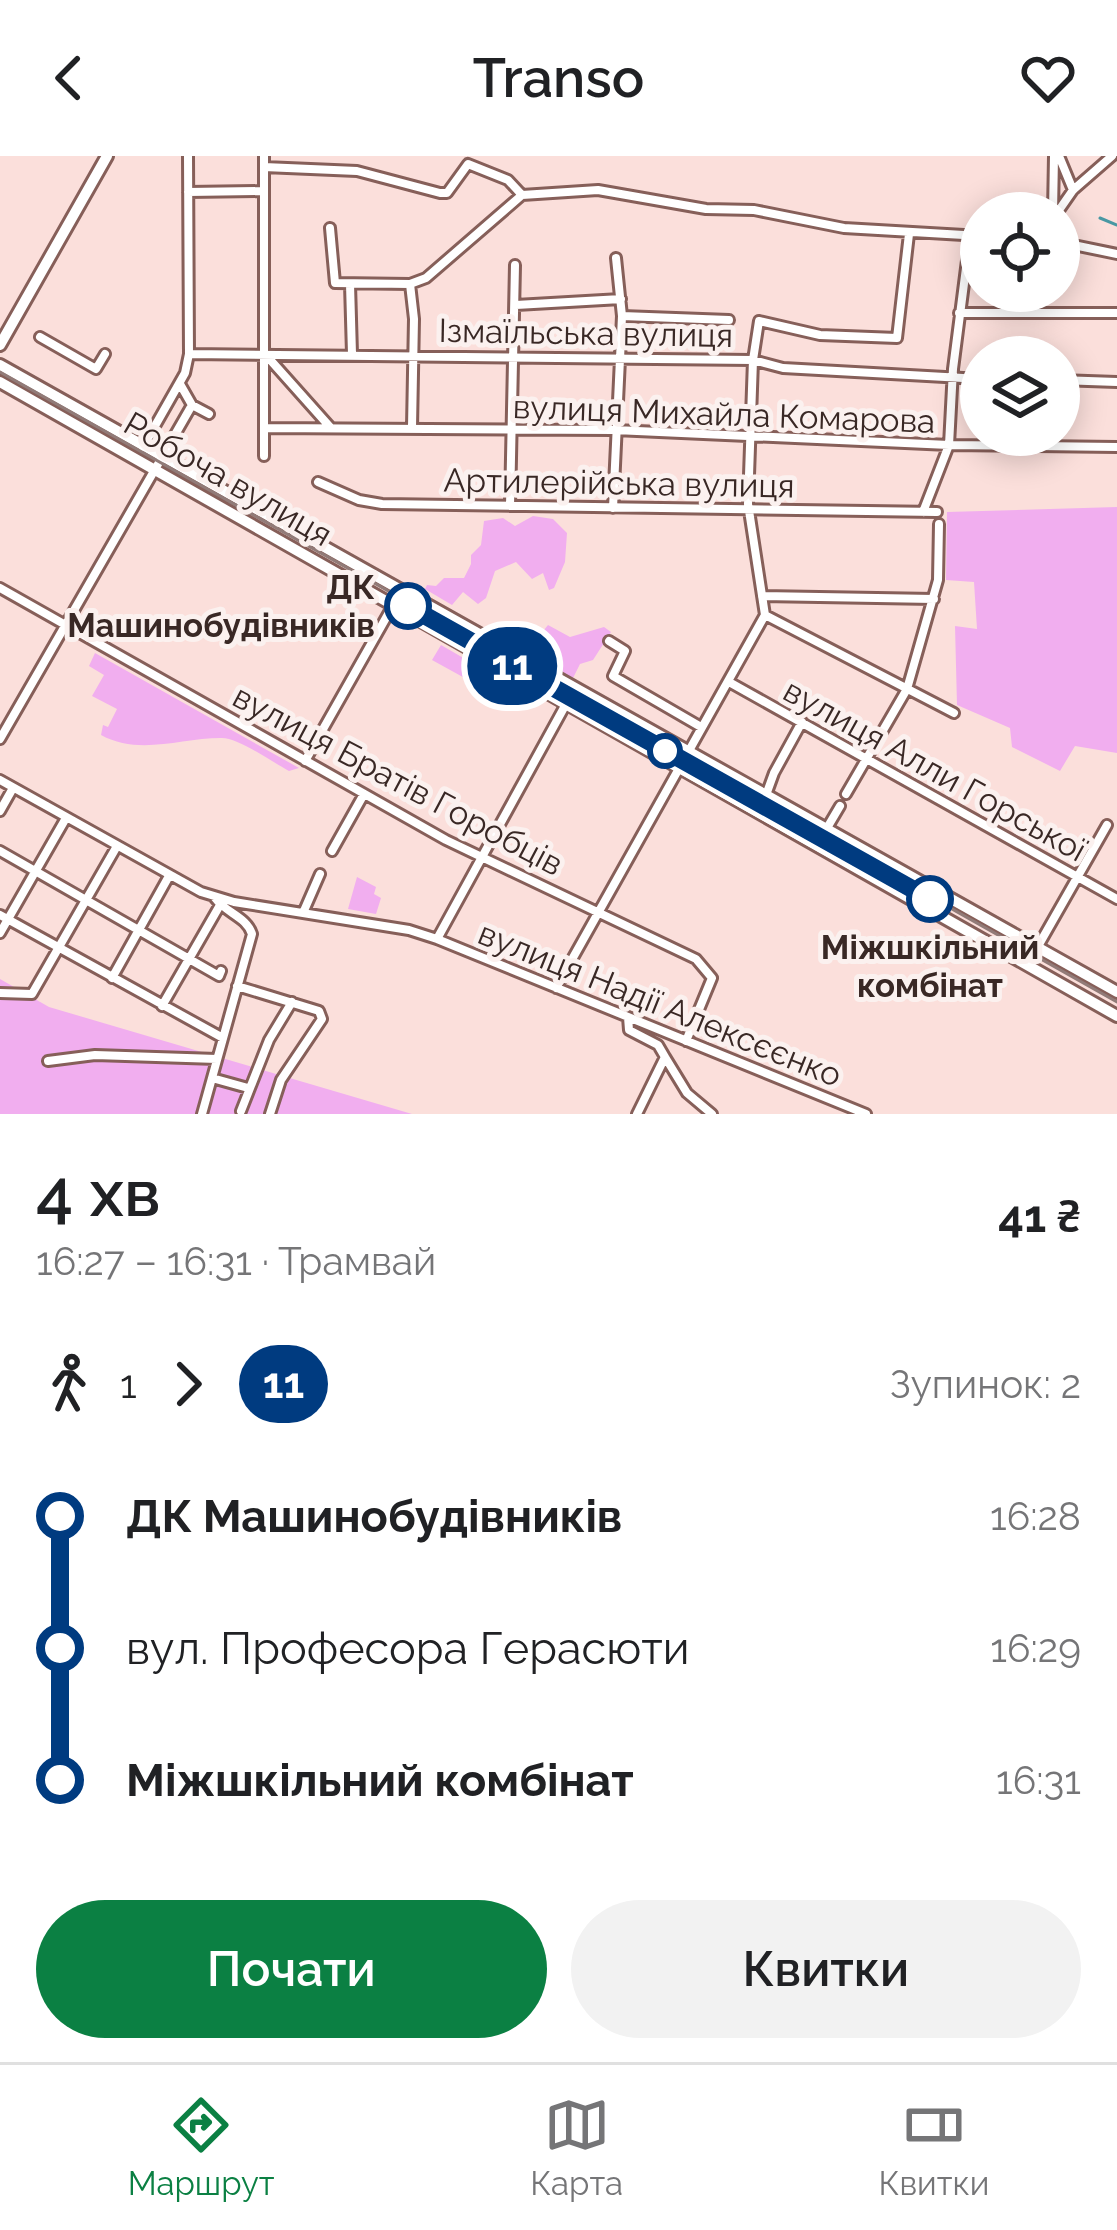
<!DOCTYPE html>
<html lang="uk">
<head>
<meta charset="utf-8">
<style>
	:root { --surface:#fff; --page:#f2f2f2; --text:#202124; --muted:#757577; --line:#e0e0e0; --accent:#0b8043 }
	body { margin:0; font-family:Raleway,sans-serif; background:var(--page); color:var(--text); height:100vh; display:flex; flex-direction:column; font-size:45px; white-space:nowrap }
	* { box-sizing:border-box; margin:0 }
	p { font-size:39px; color:var(--muted) }
	.icon { flex:none; width:66px; height:66px; fill:none; stroke:currentColor; stroke-width:2; stroke-linecap:round; stroke-linejoin:round }
	.map { position:relative; height:958px; overflow:hidden }
	.sheet { display:flex; flex-direction:column; background:var(--surface); flex:1 }
	.sheet>* { flex:none }
	.badge { padding:0 24px; border-radius:39px; font-size:42px; line-height:78px }
	.fabs { position:absolute; left:960px; top:36px; display:grid; gap:24px }
	.fabs a { display:grid; place-items:center; width:120px; height:120px; border-radius:50%; background:var(--surface); box-shadow:0 6px 30px #0003; font-size:60px }
	.map>.badge { position:absolute; translate:-50% -50%; box-shadow:0 0 0 6px #fff }
	.legs { display:flex; align-items:center; gap:18px; height:132px; padding:0 36px; font-size:39px }
	.legs p { margin-inline-start:auto }
	.headline { display:flex; align-items:center; justify-content:space-between; height:204px; padding:0 36px }
	h1 { font-size:66px; font-weight:600; line-height:90px }
	.action { display:flex; gap:24px; margin-top:auto; padding:24px 36px }
	.action a { flex:1; height:138px; border-radius:72px; background:var(--accent); color:#fff; font-size:48px; font-weight:600; line-height:138px; text-align:center }
	.action a+a { background:var(--page); color:var(--text) }
	ul { padding:0 36px; list-style:none }
	li { display:flex; align-items:center; gap:42px; height:132px; font-size:45px }
	li i { display:grid; place-items:center; width:18px; height:100%; margin:0 15px; background:currentColor }
	li i::after { content:''; width:30px; height:30px; margin:-15px; border:9px solid; border-radius:50%; background:var(--surface) }
	li p { margin-inline-start:auto }
	li:first-child i { background:linear-gradient(#0000 50%,currentColor 0) }
	li:last-child i { background:linear-gradient(currentColor 50%,#0000 0) }
	header { display:flex; justify-content:space-between; align-items:center; height:156px; padding:0 36px; background:var(--surface); font-size:54px; font-weight:600 }
	.tabs { display:flex; justify-content:space-around; align-items:center; height:168px; border-top:3px solid var(--line); background:var(--surface); font-size:33px; color:var(--muted) }
	.tabs a { display:grid; justify-items:center; gap:6px }
	.tabs .active { color:var(--accent) }
	.map>svg:first-child { display:block }
	.green { fill:#f1aeef }
	.lines { fill:none; stroke-linecap:round; stroke-linejoin:round }
	.stream { stroke:#4998a3; stroke-width:3 }
	.minor-casing { stroke:#865f59; stroke-width:14 }
	.major-casing { stroke:#865f59; stroke-width:16 }
	.minor { stroke:#fff; stroke-width:8 }
	.major { stroke:#fff; stroke-width:10 }
	.tram { stroke:#917b78; stroke-width:3 }
	.line-1-casing { stroke:#fff; stroke-width:27 }
	.line-1 { stroke:#003b80; stroke-width:18 }
	.stop-1-dot { fill:#fff; stroke:#003b80; stroke-width:6 }
	.labels { text-anchor:middle; dominant-baseline:central; stroke-width:10; stroke-linejoin:round; paint-order:stroke }
	.street-label { font-size:33px; fill:#392825; stroke:#fbf1ef }
	.stop-label { font-size:33px; font-weight:bold; fill:#392825; stroke:#fbf1ef; text-anchor:end }
</style>
</head>
<body>
<header><svg class="icon" aria-label="back" viewBox="0 0 24 24"><path d="M15 5l-7 7 7 7"/></svg>Transo<svg class="icon" aria-label="heart" viewBox="0 0 24 24"><path d="M12 20l-8-8c-3-5 5-10 8-4 3-6 11-1 8 4z"/></svg></header>
<div class="map">
<svg width="1117" height="958" viewBox="0 0 1117 958">
	<rect width="100%" height="100%" fill="#fbdfdb"/>
	<path class="green" d="M 1117,351 L 1117,597 L 1075,590 L 1060,615 L 1012,591 L 1010,572 L 957,549 L 955,470 L 977,473 L 974,426 L 946,424 L 947,356 Z
		M 533,360 L 553,363 L 567,377 L 565,406 L 554,432 L 549,434 L 543,417 L 532,423 L 516,406 L 495,415 L 486,442 L 478,448 L 463,436 L 452,449 L 425,433 L 427,429 L 436,430 L 444,422 L 464,422 L 471,408 L 471,399 L 481,389 L 484,365 L 503,362 L 515,370 Z
		M 548,469 L 570,481 L 604,471 L 611,476 L 593,504 L 580,508 L 573,522 L 526,496 Z
		M 441,489 L 498,522 L 490,536 L 432,504 Z
		M 95,497 L 299,612 L 289,615 C 274,607 237,581 221,582 C 181,582 139,600 101,579 L 103,569 L 108,571 L 117,553 L 92,540 L 104,519 L 89,510 Z
		M 357,721 L 376,731 L 374,738 L 381,742 L 376,758 L 348,753 Z
		M 0,823 L 49,851 L 412,958 L 0,958 Z"/>
	<g class="lines">
		<path class="stream" d="M 1100,62 L 1117,69"/>
		<g class="minor-casing">
			<path id="minor" d="M 264,0 L 264,300
				M 1059,0 L 1073,34
				M 264,11 L 357,15 L 440,37 L 447,37 L 468,8 L 508,24 L 522,39
				M 188,36 L 264,35
				M 522,39 L 598,34 L 706,53 L 754,54 L 844,72 L 981,80
				M 1053,57 L 1054,0
				M 1057,57 L 1073,34 L 1112,0
				M 330,72 L 335,127 L 410,128 L 426,122 L 522,39
				M 1059,86 L 1117,98
				M 350,128 L 352,198
				M 410,128 L 414,163 L 412,271
				M 516,149 L 621,143
				M 959,157 L 1117,157
				M 622,160 L 729,164
				M 40,181 L 96,213 L 105,198
				M 189,198 L 753,204 L 783,212 L 981,223
				M 265,198 L 330,271
				M 1059,224 L 1117,226
				M 192,249 L 209,258
				M 264,272 L 615,274 L 949,289 L 1117,291
				M 143,291 L 185,217 L 189,198 L 188,0
				M 318,326 L 359,344 L 382,348 L 937,356
				M 510,350 L 515,109
				M 613,352 L 622,160 L 616,102
				M 923,356 L 949,289 L 953,213 L 970,81
				M 0,432 L 446,684 L 696,803 L 712,822 L 686,885
				M 762,440 L 934,443
				M 765,459 L 954,557
				M 609,485 L 625,495 L 613,520 L 701,571
				M 729,526 L 1117,743
				M 0,583 L 192,249 L 180,228
				M 305,605 L 400,437
				M 0,624 L 201,736 L 234,746 L 409,774 L 437,783 L 866,958
				M 846,638 L 907,533 L 938,424 L 939,368
				M 766,639 L 774,617 L 802,566
				M 0,655 L 13,632
				M 827,672 L 840,650
				M 0,695 L 219,820 L 221,815
				M 332,695 L 364,638
				M 303,757 L 320,718
				M 0,759 L 223,882
				M 0,777 L 66,662
				M 437,783 L 566,548
				M 1037,792 L 1107,669
				M 112,822 L 169,720
				M 237,830 L 319,855 L 322,863 L 281,924 L 270,958
				M 556,832 L 765,459 L 748,348 L 753,204 L 759,165 L 820,179 L 897,182 L 909,78
				M 0,837 L 32,838 L 117,690
				M 162,850 L 220,749
				M 628,861 L 629,874 L 658,889 L 665,901
				M 48,905 L 95,899 L 217,903
				M 212,922 L 248,932
				M 241,955 L 269,884 L 292,846
				M 202,958 L 252,778 C 247,761 226,757 215,742
				M 637,958 L 665,901 L 687,937 L 712,958"/>
		</g>
		<g class="major-casing">
			<path id="major" d="M 0,189 L 107,0
				M 0,209 L 1117,836
				M 0,226 L 1117,860"/>
		</g>
		<use href="#minor" class="minor"/>
		<use href="#major" class="major"/>
		<path class="tram" d="M 0,216 L 1117,846"/>
	</g>
	<g class="lines">
		<g class="line-1-casing">
			<path id="line-1" d="M 408,450 L 930,743"/>
		</g>
		<use href="#line-1" class="line-1"/>
	</g>
	<g class="stop-1-dot">
		<circle cx="408" cy="450" r="21"/>
		<circle cx="665" cy="595" r="15"/>
		<circle cx="930" cy="743" r="21"/>
	</g>
	<g class="labels">
		<g class="street-label">
			<text transform="translate(586 177) rotate(1)">Ізмаїльська вулиця</text>
			<text transform="translate(724 258) rotate(2)">вулиця Михайла Комарова</text>
			<text transform="translate(228 323) rotate(30)">Робоча вулиця</text>
			<text transform="translate(619 327) rotate(1)">Артилерійська вулиця</text>
			<text transform="translate(935 614) rotate(29)">вулиця Алли Горської</text>
			<text transform="translate(398 624) rotate(28)">вулиця Братів Горобців</text>
			<text transform="translate(660 848) rotate(22)">вулиця Надії Алексєєнко</text>
		</g>
		<g class="stop-label">
			<text x="375" y="431">ДК<tspan x="375" dy="38">Машинобудівників</tspan></text>
			<text x="930" y="791" text-anchor="middle">Міжшкільний<tspan x="930" dy="38">комбінат</tspan></text>
		</g>
	</g>
</svg>
<div class="fabs">
<a><svg class="icon" aria-label="locate" viewBox="0 0 24 24"><circle cx="12" cy="12" r="6"/><path d="M12 2v4M12 18v4M2 12h4M18 12h4"/></svg></a>
<a><svg class="icon" aria-label="layers" viewBox="0 0 24 24"><path d="M12 4l9 5-9 5-9-5zM3 14l9 5 9-5"/></svg></a>
</div>
<b class="badge" style="left:512px;top:510px;background:#003b80;color:#fff">11</b>
</div>
<section class="sheet">
<div class="headline"><div><h1>4 хв</h1><p>16:27 – 16:31 · Трамвай</p></div><b>41 ₴</b></div>
<div class="legs"><svg class="icon" aria-label="walk" viewBox="0 0 24 24"><circle cx="13" cy="4" r="2"/><path d="M13 8l-2 6 4 7M11 14l-3 7M7 12l3-4h3l4 4"/></svg>1<svg class="icon" aria-label="forward" viewBox="0 0 24 24"><path d="M9 5l7 7-7 7"/></svg><b class="badge" style="background:#003b80;color:#fff">11</b><p>Зупинок: 2</p></div>
<ul>
<li><i style="color:#003b80"></i><b>ДК Машинобудівників</b><p>16:28</p></li>
<li><i style="color:#003b80"></i><span>вул. Професора Герасюти</span><p>16:29</p></li>
<li><i style="color:#003b80"></i><b>Міжшкільний комбінат</b><p>16:31</p></li>
</ul>
<div class="action"><a>Почати</a><a>Квитки</a></div>
</section>
<nav class="tabs">
<a class="active"><svg class="icon" aria-label="directions" viewBox="0 0 24 24"><path d="M12 3l9 9-9 9-9-9zM9 14v-3h6M13 9l2 2-2 2"/></svg>Маршрут</a>
<a><svg class="icon" aria-label="map" viewBox="0 0 24 24"><path d="M3 6l6-2 6 2 6-2v14l-6 2-6-2-6 2zM9 4v14M15 6v14"/></svg>Карта</a>
<a><svg class="icon" aria-label="tickets" viewBox="0 0 24 24"><path d="M3 7h18v10H3zM15 7v10"/></svg>Квитки</a>
</nav>
</body>
</html>
